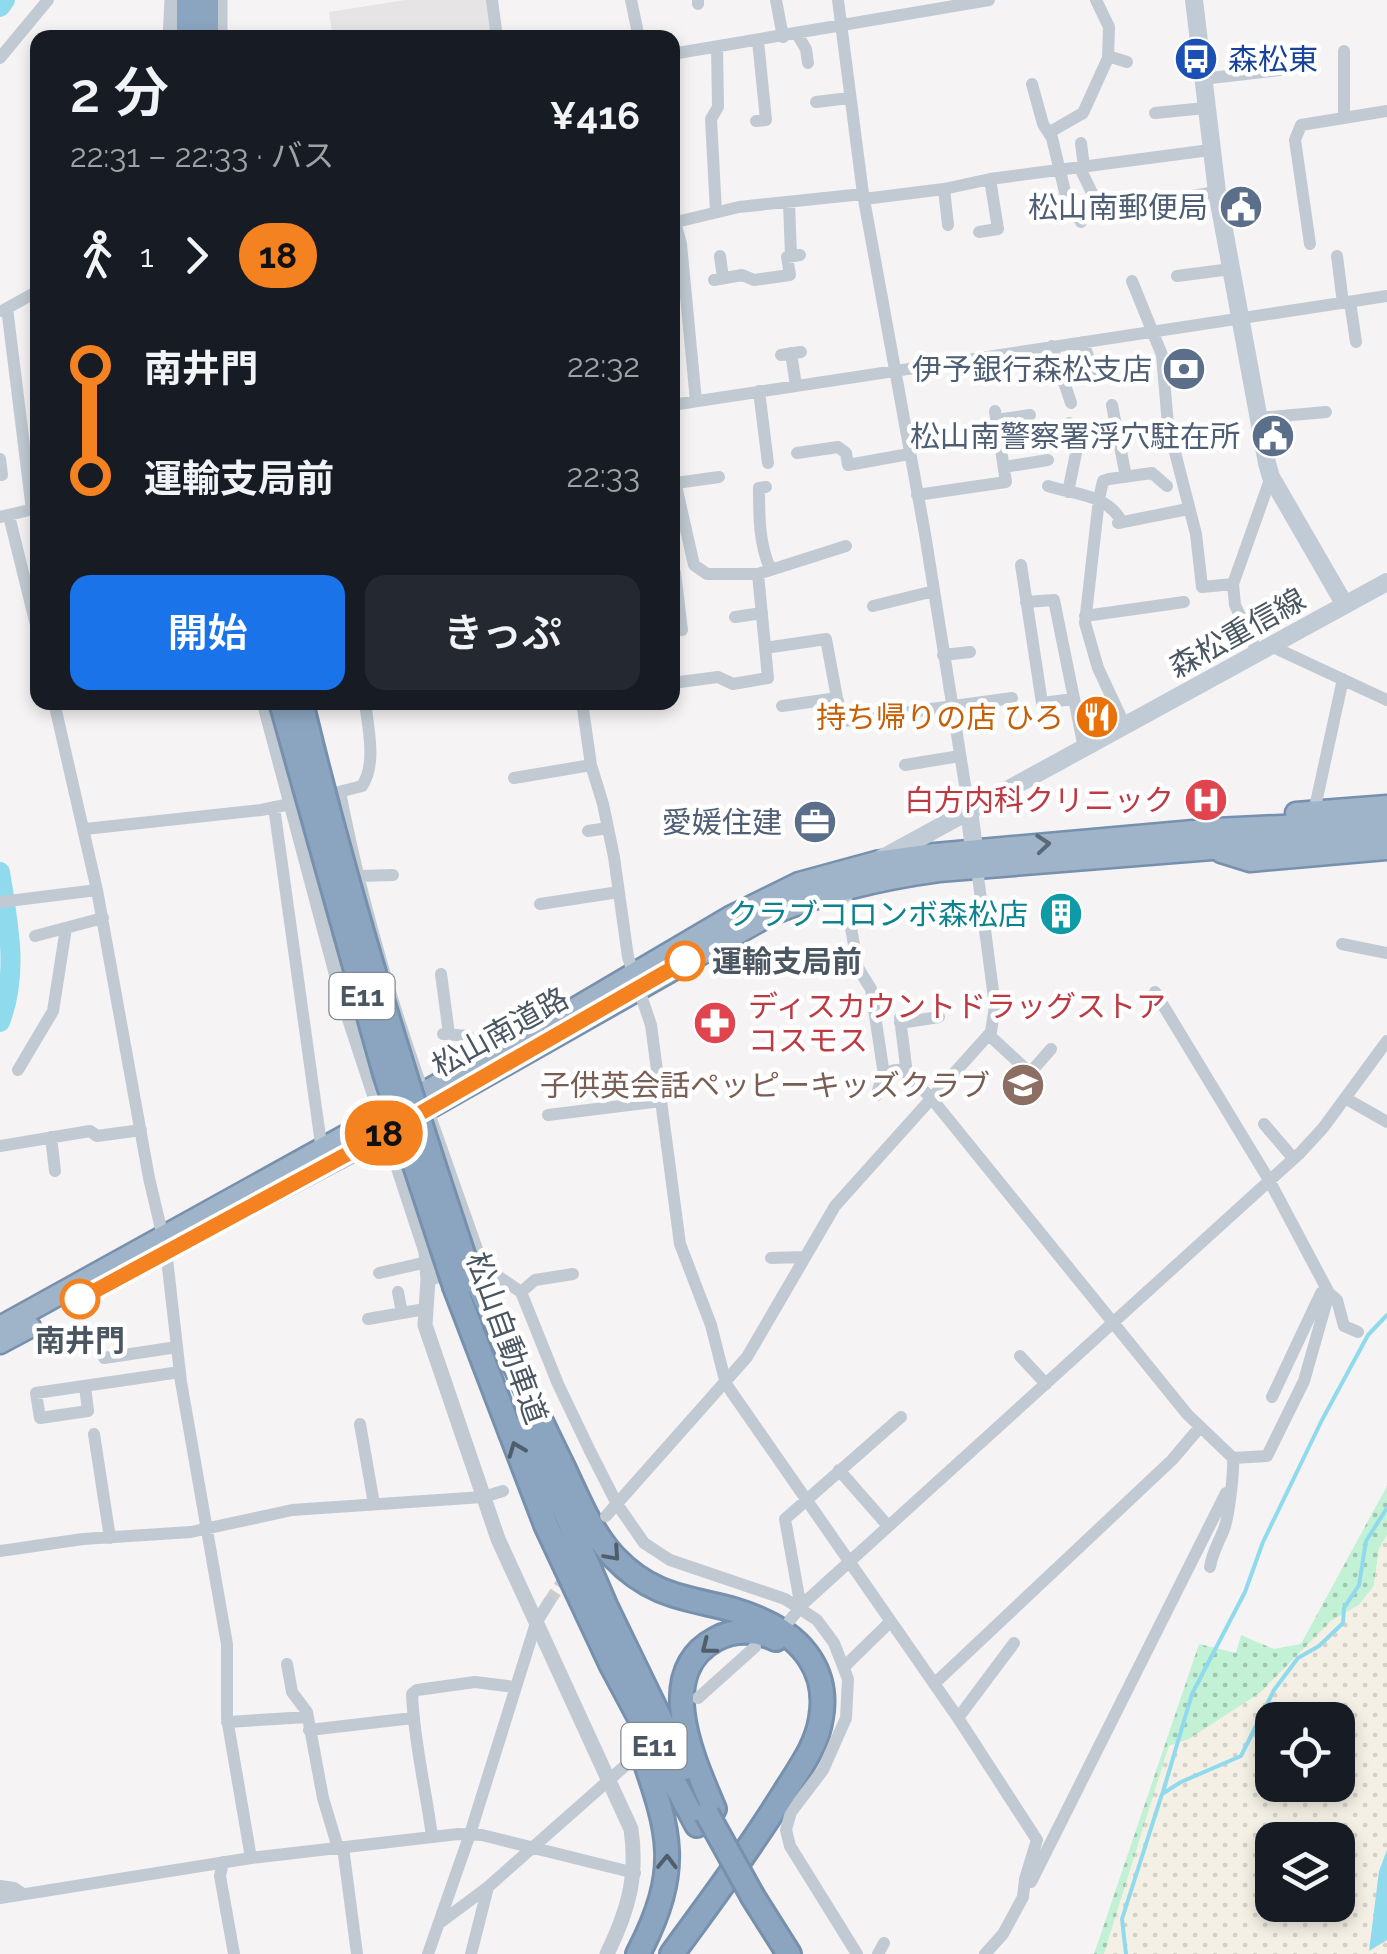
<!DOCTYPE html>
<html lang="ja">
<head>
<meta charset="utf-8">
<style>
	:root { --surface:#171b24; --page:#242831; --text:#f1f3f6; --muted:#9ea1a6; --accent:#1a73e8 }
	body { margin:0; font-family:Raleway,"Noto Sans JP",sans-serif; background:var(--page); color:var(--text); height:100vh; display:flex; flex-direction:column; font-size:38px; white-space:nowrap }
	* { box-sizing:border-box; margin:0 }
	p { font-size:32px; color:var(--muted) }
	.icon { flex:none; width:55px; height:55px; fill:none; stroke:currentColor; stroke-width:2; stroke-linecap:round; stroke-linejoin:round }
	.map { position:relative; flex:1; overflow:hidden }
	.sheet { position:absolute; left:30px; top:30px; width:650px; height:680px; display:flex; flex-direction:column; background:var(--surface); border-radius:20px; box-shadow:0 5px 15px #0003 }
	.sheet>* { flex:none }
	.badge { padding:0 20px; border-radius:32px; font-size:35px; line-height:65px }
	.fabs { position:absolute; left:1255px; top:1702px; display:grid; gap:20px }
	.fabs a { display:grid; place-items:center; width:100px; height:100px; border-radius:20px; background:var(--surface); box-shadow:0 5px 15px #0003; font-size:50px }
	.map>.badge { position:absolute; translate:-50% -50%; box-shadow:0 0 0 5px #fff }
	.legs { display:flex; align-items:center; gap:15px; height:110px; padding:0 40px; font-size:32px }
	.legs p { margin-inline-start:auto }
	.summary { display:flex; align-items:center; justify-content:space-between; height:170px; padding:0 40px }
	h1 { font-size:55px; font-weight:600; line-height:75px }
	.button { display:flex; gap:20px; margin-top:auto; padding:20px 40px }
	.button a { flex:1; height:115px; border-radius:20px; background:var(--accent); color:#fff; font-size:40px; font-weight:600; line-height:115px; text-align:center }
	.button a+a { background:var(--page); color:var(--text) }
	ul { padding:0 40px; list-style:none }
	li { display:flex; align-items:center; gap:35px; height:110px; font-size:38px }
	li i { display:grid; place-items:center; width:15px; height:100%; margin:0 12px; background:currentColor }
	li i::after { content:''; width:25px; height:25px; margin:-12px; border:8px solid; border-radius:50%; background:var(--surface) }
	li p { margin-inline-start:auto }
	li:first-child i { background:linear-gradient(#0000 50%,currentColor 0) }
	li:last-child i { background:linear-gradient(currentColor 50%,#0000 0) }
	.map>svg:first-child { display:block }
	.education { fill:#e6e4e5 }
	.grass { fill:url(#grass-dots) }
	.sand { fill:url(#sand-dots); fill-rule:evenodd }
	.water { fill:#90daee }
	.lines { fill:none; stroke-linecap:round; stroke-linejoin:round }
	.stream { stroke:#90daee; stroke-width:4 }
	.river { stroke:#90daee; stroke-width:20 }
	.minor-tunnel { stroke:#caccce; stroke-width:12; stroke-dasharray:12 6; stroke-linecap:butt }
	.trunk-casing { stroke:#7690ad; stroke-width:25 }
	.motorway-casing { stroke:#7690ad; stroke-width:28 }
	.minor { stroke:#c1cad2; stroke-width:12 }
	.tertiary { stroke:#c1cad2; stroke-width:15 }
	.secondary { stroke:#c1cbd6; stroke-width:18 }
	.trunk { stroke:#9fb4c9; stroke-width:20 }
	.motorway { stroke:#8ba5c1; stroke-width:22 }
	.motorway-bridge-casing { stroke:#7690ad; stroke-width:28; stroke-linecap:butt }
	.motorway-bridge { stroke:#8ba5c1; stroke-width:22 }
	.oneway { stroke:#5b6976 }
	.oneway2 { stroke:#505e6b }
	.line-1-casing { stroke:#fff; stroke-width:22 }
	.line-1 { stroke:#f58220; stroke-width:15 }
	.stop-1-dot { fill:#fff; stroke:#f58220; stroke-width:5 }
	.labels { text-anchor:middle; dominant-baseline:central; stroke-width:9; stroke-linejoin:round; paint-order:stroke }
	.shield { fill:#fff; stroke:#808990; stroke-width:2.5 }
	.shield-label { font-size:28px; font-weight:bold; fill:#4a5661 }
	.transit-label { font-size:30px; fill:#164399; stroke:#fff; text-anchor:start }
	.service-label { font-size:30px; fill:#4e5e75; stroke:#fff; text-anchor:end }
	.street-label { font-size:30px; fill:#4a5661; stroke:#fff }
	.food-label { font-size:30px; fill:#c56008; stroke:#fff; text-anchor:end }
	.health-label { font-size:30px; fill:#be3a42; stroke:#fff; text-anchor:end }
	.culture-label { font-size:30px; fill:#0d838f; stroke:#fff; text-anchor:end }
	.stop-label { font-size:30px; font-weight:bold; fill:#4a5661; stroke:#fff; text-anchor:start }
	.education-label { font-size:30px; fill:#785e54; stroke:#fff; text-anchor:end }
</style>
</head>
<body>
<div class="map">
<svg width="1387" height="1954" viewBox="0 0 1387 1954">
	<defs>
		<pattern id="grass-dots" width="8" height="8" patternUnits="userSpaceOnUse" patternTransform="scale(2.5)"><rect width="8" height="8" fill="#c3f1d5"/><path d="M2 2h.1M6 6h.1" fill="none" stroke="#a0c6b0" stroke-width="1.8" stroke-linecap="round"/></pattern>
		<pattern id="sand-dots" width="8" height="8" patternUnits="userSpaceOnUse" patternTransform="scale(2.5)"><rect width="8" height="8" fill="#f5f0e5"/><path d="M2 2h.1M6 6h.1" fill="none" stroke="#d4d0c7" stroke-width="1.8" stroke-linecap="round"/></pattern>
	</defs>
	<rect width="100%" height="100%" fill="#f5f3f3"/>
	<path class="education" d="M 405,0 L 487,0 L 492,37 L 333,37 L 329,12 Z"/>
	<path class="grass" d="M 1387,1486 L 1387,1535 L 1379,1549 L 1374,1586 L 1359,1605 L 1331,1621 L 1260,1693 L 1189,1739 L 1169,1746 L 1104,1954 L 1094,1954 L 1199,1644 L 1236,1653 L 1241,1635 L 1274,1649 L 1301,1644 Z"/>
	<path class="sand" d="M 1387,1535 L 1387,1954 L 1104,1954 L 1169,1746 L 1189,1739 L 1260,1693 L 1331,1621 L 1359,1605 L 1374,1586 L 1379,1549 ZM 1272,1720 L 1338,1720 L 1338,1785 L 1272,1785 ZM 1272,1840 L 1338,1840 L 1338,1905 L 1272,1905 Z"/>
	<path class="water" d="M 1387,1850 L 1387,1940 L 1369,1951 L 1379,1871 Z"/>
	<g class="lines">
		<path class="stream" d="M 1163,1792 L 1192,1694 L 1245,1592 L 1263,1542 L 1322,1420 L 1368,1335 L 1387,1315
			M 1126,1954 L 1122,1919 L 1162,1794 L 1181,1782 L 1241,1756 L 1274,1690 L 1298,1658 L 1319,1646 L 1343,1623 L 1344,1608 L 1359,1585 L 1366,1541 L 1387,1508"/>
		<path class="river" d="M 0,7 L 5,0
			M 0,872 C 8,923 19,972 0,1022"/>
		<path class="minor-tunnel" d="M 549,1602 L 569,1572"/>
		<g class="trunk-casing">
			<path id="trunk" d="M 1296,813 L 1387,806
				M 1221,852 L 1250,861 L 1387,849
				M 217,1222 L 385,1133 L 770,915 C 825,892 879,879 939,871 L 1387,835
				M 0,1327 L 567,1013 L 730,917 L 799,883 L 876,862 L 935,854 L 1216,829 L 1387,821
				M 0,1343 L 30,1327"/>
		</g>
		<g class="motorway-casing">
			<path id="motorway" d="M 188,0 L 188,38
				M 207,38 L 207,0
				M 476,1279 C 504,1342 532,1404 562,1465 C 577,1496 590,1531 614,1557 C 663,1609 711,1595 765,1622 C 804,1640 829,1673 821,1718 C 817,1746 799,1769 785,1792 C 750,1848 711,1901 672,1954
				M 455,1287 L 546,1525 L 612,1666 L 697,1825
				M 527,1424 L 606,1607 L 684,1768
				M 637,1738 C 668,1828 685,1864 638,1954
				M 714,1809 C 694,1761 652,1673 716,1639 C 735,1629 757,1630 776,1639
				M 753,1897 L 789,1954"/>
		</g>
		<path class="minor" d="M 492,0 L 497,38
			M 631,0 L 639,38
			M 698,0 L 698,4
			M 776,0 L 783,37
			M 838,0 L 863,194 L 925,534 L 969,810
			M 797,34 L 806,49 L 808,63
			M 1344,51 L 1344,118
			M 672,54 L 989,0
			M 1108,56 L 1127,62
			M 0,58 L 48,0
			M 1202,79 L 1288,69
			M 1032,84 L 1043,124 L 1052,138 L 1066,196 L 1081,222
			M 816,102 L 849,98
			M 1155,113 L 1205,108
			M 756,121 L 766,120 L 758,41
			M 1050,132 L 1083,113 L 1108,58 L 1109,27 L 1096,0
			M 1081,143 L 1084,167
			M 1080,168 L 1103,216
			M 944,189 L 948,225
			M 864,199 L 944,189 L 990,179 L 1210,150
			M 789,202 L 791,256
			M 1139,204 L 1217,192
			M 716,212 L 711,119 L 718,107 L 717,47
			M 675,222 L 681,244 L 696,401
			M 672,223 L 739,207 L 863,194
			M 979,232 L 998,229 L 990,179
			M 1310,244 L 1295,140 L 1301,125 L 1387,111
			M 720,256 L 723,278
			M 1337,256 L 1343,303
			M 1177,276 L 1231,269
			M 714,280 L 742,275 L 754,280 L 790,275 L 787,257 L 800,255
			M 1132,281 L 1162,355 L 1168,425 L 1196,534 L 1202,587 L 1233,584
			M 1350,302 L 1356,342
			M 7,308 L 32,510
			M 2,311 L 38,291
			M 1083,342 L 1096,378
			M 1052,346 L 1071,403
			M 791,353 L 796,386
			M 781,355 L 801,352
			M 759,391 L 768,463
			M 672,405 L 1387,296
			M 1112,405 L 1126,477
			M 1259,418 L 1326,412
			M 996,420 L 1030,415
			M 1118,435 L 1168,425
			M 797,453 L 838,447 L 846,453 L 848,465 L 909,454
			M 0,459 L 2,475
			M 1004,467 L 1048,460
			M 672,468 L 694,565 L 707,574 L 758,574 L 846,546
			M 676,483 L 719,477
			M 1048,486 C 1076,495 1107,494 1122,522
			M 766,487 L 759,488 C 759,515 759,546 771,570
			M 1068,492 L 1076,453 L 1069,423
			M 917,495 L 1006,482 L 995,411
			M 9,516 L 38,633
			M 0,517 L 38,508
			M 1118,523 L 1188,509
			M 1021,565 L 1042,703 L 1073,699
			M 675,573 L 682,630
			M 1026,602 L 1054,600 L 1084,748
			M 873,606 L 934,591
			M 1085,616 L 1184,602
			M 735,617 L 762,613
			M 1271,646 L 1387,700
			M 765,648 L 826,639 L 837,698 L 782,706
			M 1258,654 L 1235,605 L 1233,584 L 1271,477
			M 943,655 L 970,652
			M 672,683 L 718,677 L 733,684 L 768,678 L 758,574
			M 837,698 L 844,721 L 1012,698
			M 54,702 L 97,890 L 149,1178 L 166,1250 L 181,1382 L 227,1644 L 227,1718 L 251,1858 L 458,1834 L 482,1835 L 635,1873
			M 582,702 L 591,765 L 603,804 L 614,857 L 628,957 L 651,1025 L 680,1244 L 711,1325 L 726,1384 L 958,1718 L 1037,1840 L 1025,1879 L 1023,1897 L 1003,1934 L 985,1954
			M 1125,726 L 1098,668 L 1085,623 L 1099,499 L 1103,481 L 1109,479 L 1152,473 L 1167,486
			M 905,765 L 960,756
			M 514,778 L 591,765
			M 340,792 C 359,890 387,989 420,1083
			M 319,797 L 362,786 C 377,764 368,728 365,702
			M 274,807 L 322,1151
			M 1314,812 L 1343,679
			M 85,829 L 261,810 L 300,802
			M 588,831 L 608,828
			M 359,876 L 393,875
			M 843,882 L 858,968 L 871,989 L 884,1075
			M 0,902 L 97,890
			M 540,904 L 619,892
			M 35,936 L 103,918
			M 1342,944 L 1387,953
			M 441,974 L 449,1034
			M 1155,992 L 1269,1180 L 1329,1293 L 1337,1300 L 1344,1326 L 1358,1332
			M 900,1018 L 906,1066 L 903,1070
			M 900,1023 L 939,1017
			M 443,1034 L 468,1036 L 486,1057
			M 989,1035 L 1030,1073 L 1051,1049
			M 18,1070 L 53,1011 L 66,928
			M 877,1095 C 880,1080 885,1068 903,1070 L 932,1099 L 1187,1414 L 1233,1458 C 1234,1472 1229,1516 1224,1529 C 1219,1542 1212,1553 1210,1567
			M 1345,1098 L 1387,1122
			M 548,1115 L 661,1101
			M 430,1116 L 483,1266
			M 1264,1124 L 1293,1158
			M 51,1137 L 55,1171
			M 0,1146 L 90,1131 L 97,1136 L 141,1130
			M 771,1258 L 804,1257
			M 379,1273 L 427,1262
			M 428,1280 L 483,1266 L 521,1292 L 558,1384 L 590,1451 L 617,1504 L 644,1543 L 670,1560 L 785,1599 L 817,1620 L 834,1643 L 848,1679 L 846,1718 L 823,1770 L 791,1812 L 786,1830 L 790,1846 L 857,1954
			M 398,1292 L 402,1313
			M 521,1292 L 535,1280 L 573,1274
			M 368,1319 L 425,1309
			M 1020,1356 L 1046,1384
			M 104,1358 L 177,1347
			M 85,1386 L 88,1411 L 40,1418 L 36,1393 L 180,1372
			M 1272,1397 L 1321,1293
			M 360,1424 L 374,1504
			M 94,1434 L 110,1538
			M 1233,1458 L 1267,1456 L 1304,1381 L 1329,1293
			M 839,1470 L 888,1526
			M 606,1516 L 747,1357 L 835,1206 L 991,1032 L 995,1006 L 977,869
			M 0,1551 L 83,1539 L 191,1532 L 292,1510 L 483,1497 L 503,1491
			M 801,1608 L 785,1519 L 901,1417
			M 790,1620 L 805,1602 L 1300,1153 L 1323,1128 L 1387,1041
			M 287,1664 L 292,1692 L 307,1712 L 323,1798 L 338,1848
			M 844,1667 L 890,1622
			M 934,1684 L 1172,1460 L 1200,1427
			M 698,1698 L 755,1647
			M 958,1718 L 1014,1643
			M 227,1722 L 308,1717
			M 309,1730 L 413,1718
			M 432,1837 C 426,1789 414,1743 412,1694 L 417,1690 L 475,1682 L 515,1687
			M 343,1847 L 357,1954
			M 223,1862 L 220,1876 L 234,1954
			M 1031,1882 L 1226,1493
			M 0,1886 L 14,1888 L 23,1894
			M 0,1898 L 251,1858
			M 441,1922 L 488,1887 L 626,1765
			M 428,1954 L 470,1834 L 536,1623 L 549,1602
			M 471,1954 L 488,1887
			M 878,1954 L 884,1943"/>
		<path class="tertiary" d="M 170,38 L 172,0
			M 220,38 L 220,0
			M 264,702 L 343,999 L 426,1252 L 428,1280 L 425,1325 L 498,1539 L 631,1829 C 638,1877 628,1911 607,1954"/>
		<path class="secondary" d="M 1194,0 L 1217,192 L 1267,463 L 1271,477 L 1345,605
			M 969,810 L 976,864
			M 881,859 L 1387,582"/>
		<use href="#trunk" class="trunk"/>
		<use href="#motorway" class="motorway"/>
		<g class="motorway-bridge-casing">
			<path id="motorway-bridge" d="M 281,702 L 385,1074 L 455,1287
				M 301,702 C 348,898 408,1090 472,1281
				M 707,1814 L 753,1897"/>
		</g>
		<use href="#motorway-bridge" class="motorway-bridge"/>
	</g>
	<defs><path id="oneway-chevron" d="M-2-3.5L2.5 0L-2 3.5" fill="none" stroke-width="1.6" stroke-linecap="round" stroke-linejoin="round" transform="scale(2.5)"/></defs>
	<use class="oneway" href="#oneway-chevron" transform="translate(1043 844) rotate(-5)"/>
	<g class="oneway2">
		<use href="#oneway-chevron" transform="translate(516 1449) rotate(-111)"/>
		<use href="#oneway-chevron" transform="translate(613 1554) rotate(48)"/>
		<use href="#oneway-chevron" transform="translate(708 1647) rotate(142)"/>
		<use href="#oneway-chevron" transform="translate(667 1862) rotate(-89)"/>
	</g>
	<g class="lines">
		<g class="line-1-casing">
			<path id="line-1" d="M 80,1299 L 386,1133 L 685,961"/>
		</g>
		<use href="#line-1" class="line-1"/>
	</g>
	<defs>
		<g id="bus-disc" transform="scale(2.25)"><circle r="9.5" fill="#1a4fb4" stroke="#fff"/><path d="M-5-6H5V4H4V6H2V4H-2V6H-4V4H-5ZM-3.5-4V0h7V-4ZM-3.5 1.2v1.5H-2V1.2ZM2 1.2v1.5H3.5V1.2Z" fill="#fff"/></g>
		<g id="civic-disc" transform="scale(2.25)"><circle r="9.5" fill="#5c6f8a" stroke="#fff"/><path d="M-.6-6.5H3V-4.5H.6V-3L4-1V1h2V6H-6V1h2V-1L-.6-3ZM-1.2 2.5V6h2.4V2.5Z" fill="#fff"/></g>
		<g id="bank-disc" transform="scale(2.25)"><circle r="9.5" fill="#5c6f8a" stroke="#fff"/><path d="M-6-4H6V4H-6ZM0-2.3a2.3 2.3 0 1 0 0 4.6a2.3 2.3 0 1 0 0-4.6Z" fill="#fff"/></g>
		<g id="restaurant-disc" transform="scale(2.25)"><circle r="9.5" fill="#e8710a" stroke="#fff"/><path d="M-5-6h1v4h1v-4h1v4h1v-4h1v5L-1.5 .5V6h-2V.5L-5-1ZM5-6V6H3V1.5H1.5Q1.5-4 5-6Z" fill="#fff"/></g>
		<g id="hospital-disc" transform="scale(2.25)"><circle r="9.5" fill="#e0444e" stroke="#fff"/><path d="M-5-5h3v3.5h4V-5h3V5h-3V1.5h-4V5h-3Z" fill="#fff"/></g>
		<g id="office-disc" transform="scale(2.25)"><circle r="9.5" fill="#5c6f8a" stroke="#fff"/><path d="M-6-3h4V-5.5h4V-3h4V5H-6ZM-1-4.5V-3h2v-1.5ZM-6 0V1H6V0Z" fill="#fff"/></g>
		<g id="building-disc" transform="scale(2.25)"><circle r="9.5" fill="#0f9aa8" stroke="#fff"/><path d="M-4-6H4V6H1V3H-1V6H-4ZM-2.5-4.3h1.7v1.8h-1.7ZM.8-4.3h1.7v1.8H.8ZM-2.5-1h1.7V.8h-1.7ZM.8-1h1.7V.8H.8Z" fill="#fff"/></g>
		<g id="pharmacy-disc" transform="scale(2.25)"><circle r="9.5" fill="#e0444e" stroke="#fff"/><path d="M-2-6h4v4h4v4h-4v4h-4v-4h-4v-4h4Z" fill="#fff"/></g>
		<g id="school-disc" transform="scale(2.25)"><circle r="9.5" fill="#8d6e63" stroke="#fff"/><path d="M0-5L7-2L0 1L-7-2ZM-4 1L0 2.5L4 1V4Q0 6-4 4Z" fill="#fff"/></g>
	</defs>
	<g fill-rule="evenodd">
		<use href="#bus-disc" x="1196" y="59"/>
		<use href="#civic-disc" x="1241" y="207"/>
		<use href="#bank-disc" x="1184" y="369"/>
		<use href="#civic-disc" x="1273" y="436"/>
		<use href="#restaurant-disc" x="1097" y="717"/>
		<use href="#hospital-disc" x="1206" y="800"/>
		<use href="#office-disc" x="815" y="822"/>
		<use href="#building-disc" x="1061" y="914"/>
		<use href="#pharmacy-disc" x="715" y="1023"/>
		<use href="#school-disc" x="1023" y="1085"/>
	</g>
	<g class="stop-1-dot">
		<circle cx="685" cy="961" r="18"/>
		<circle cx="80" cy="1299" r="18"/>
	</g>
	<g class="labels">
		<g class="shield">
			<rect x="329.5" y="973" width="65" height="46" rx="8"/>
			<rect x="621.5" y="1723" width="65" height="46" rx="8"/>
		</g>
		<g class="shield-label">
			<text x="362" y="996">E11</text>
			<text x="654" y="1746">E11</text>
		</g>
		<g class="transit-label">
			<text x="1228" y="59">森松東</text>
		</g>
		<g class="service-label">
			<text x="1208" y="207">松山南郵便局</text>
			<text x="1152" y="369">伊予銀行森松支店</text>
			<text x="1240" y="436">松山南警察署浮穴駐在所</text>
			<text x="782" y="822">愛媛住建</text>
		</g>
		<g class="street-label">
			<text transform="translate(1237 633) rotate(-29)">森松重信線</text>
			<text transform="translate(500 1032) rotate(-29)">松山南道路</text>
			<text transform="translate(507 1338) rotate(70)">松山自動車道</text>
		</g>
		<g class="food-label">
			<text x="1064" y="717">持ち帰りの店 ひろ</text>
		</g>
		<g class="health-label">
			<text x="1174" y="800">白方内科クリニック</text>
			<text x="748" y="1006" text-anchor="start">ディスカウントドラッグストア<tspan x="748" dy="34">コスモス</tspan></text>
		</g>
		<g class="culture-label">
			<text x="1028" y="914">クラブコロンボ森松店</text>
		</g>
		<g class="stop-label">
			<text x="712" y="961">運輸支局前</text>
			<text x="80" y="1340" text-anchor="middle">南井門</text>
		</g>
		<g class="education-label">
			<text x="990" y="1085">子供英会話ペッピーキッズクラブ</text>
		</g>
	</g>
</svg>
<div class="fabs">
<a><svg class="icon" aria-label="locate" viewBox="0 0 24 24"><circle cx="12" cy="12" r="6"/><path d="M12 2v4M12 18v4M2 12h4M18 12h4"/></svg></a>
<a><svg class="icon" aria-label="layers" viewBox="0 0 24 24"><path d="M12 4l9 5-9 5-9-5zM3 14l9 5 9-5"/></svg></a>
</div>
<b class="badge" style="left:384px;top:1133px;background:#f58220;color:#111">18</b>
<section class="sheet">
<div class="summary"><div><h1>2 分</h1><p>22:31 – 22:33 · バス</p></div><b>¥416</b></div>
<div class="legs"><svg class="icon" aria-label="walk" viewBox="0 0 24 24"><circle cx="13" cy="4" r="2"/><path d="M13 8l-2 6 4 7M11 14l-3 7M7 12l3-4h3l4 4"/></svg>1<svg class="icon" aria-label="forward" viewBox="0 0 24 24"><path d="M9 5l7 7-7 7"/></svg><b class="badge" style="background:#f58220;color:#111">18</b></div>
<ul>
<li><i style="color:#f58220"></i><b>南井門</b><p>22:32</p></li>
<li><i style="color:#f58220"></i><b>運輸支局前</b><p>22:33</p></li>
</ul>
<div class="button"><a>開始</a><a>きっぷ</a></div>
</section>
</div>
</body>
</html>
